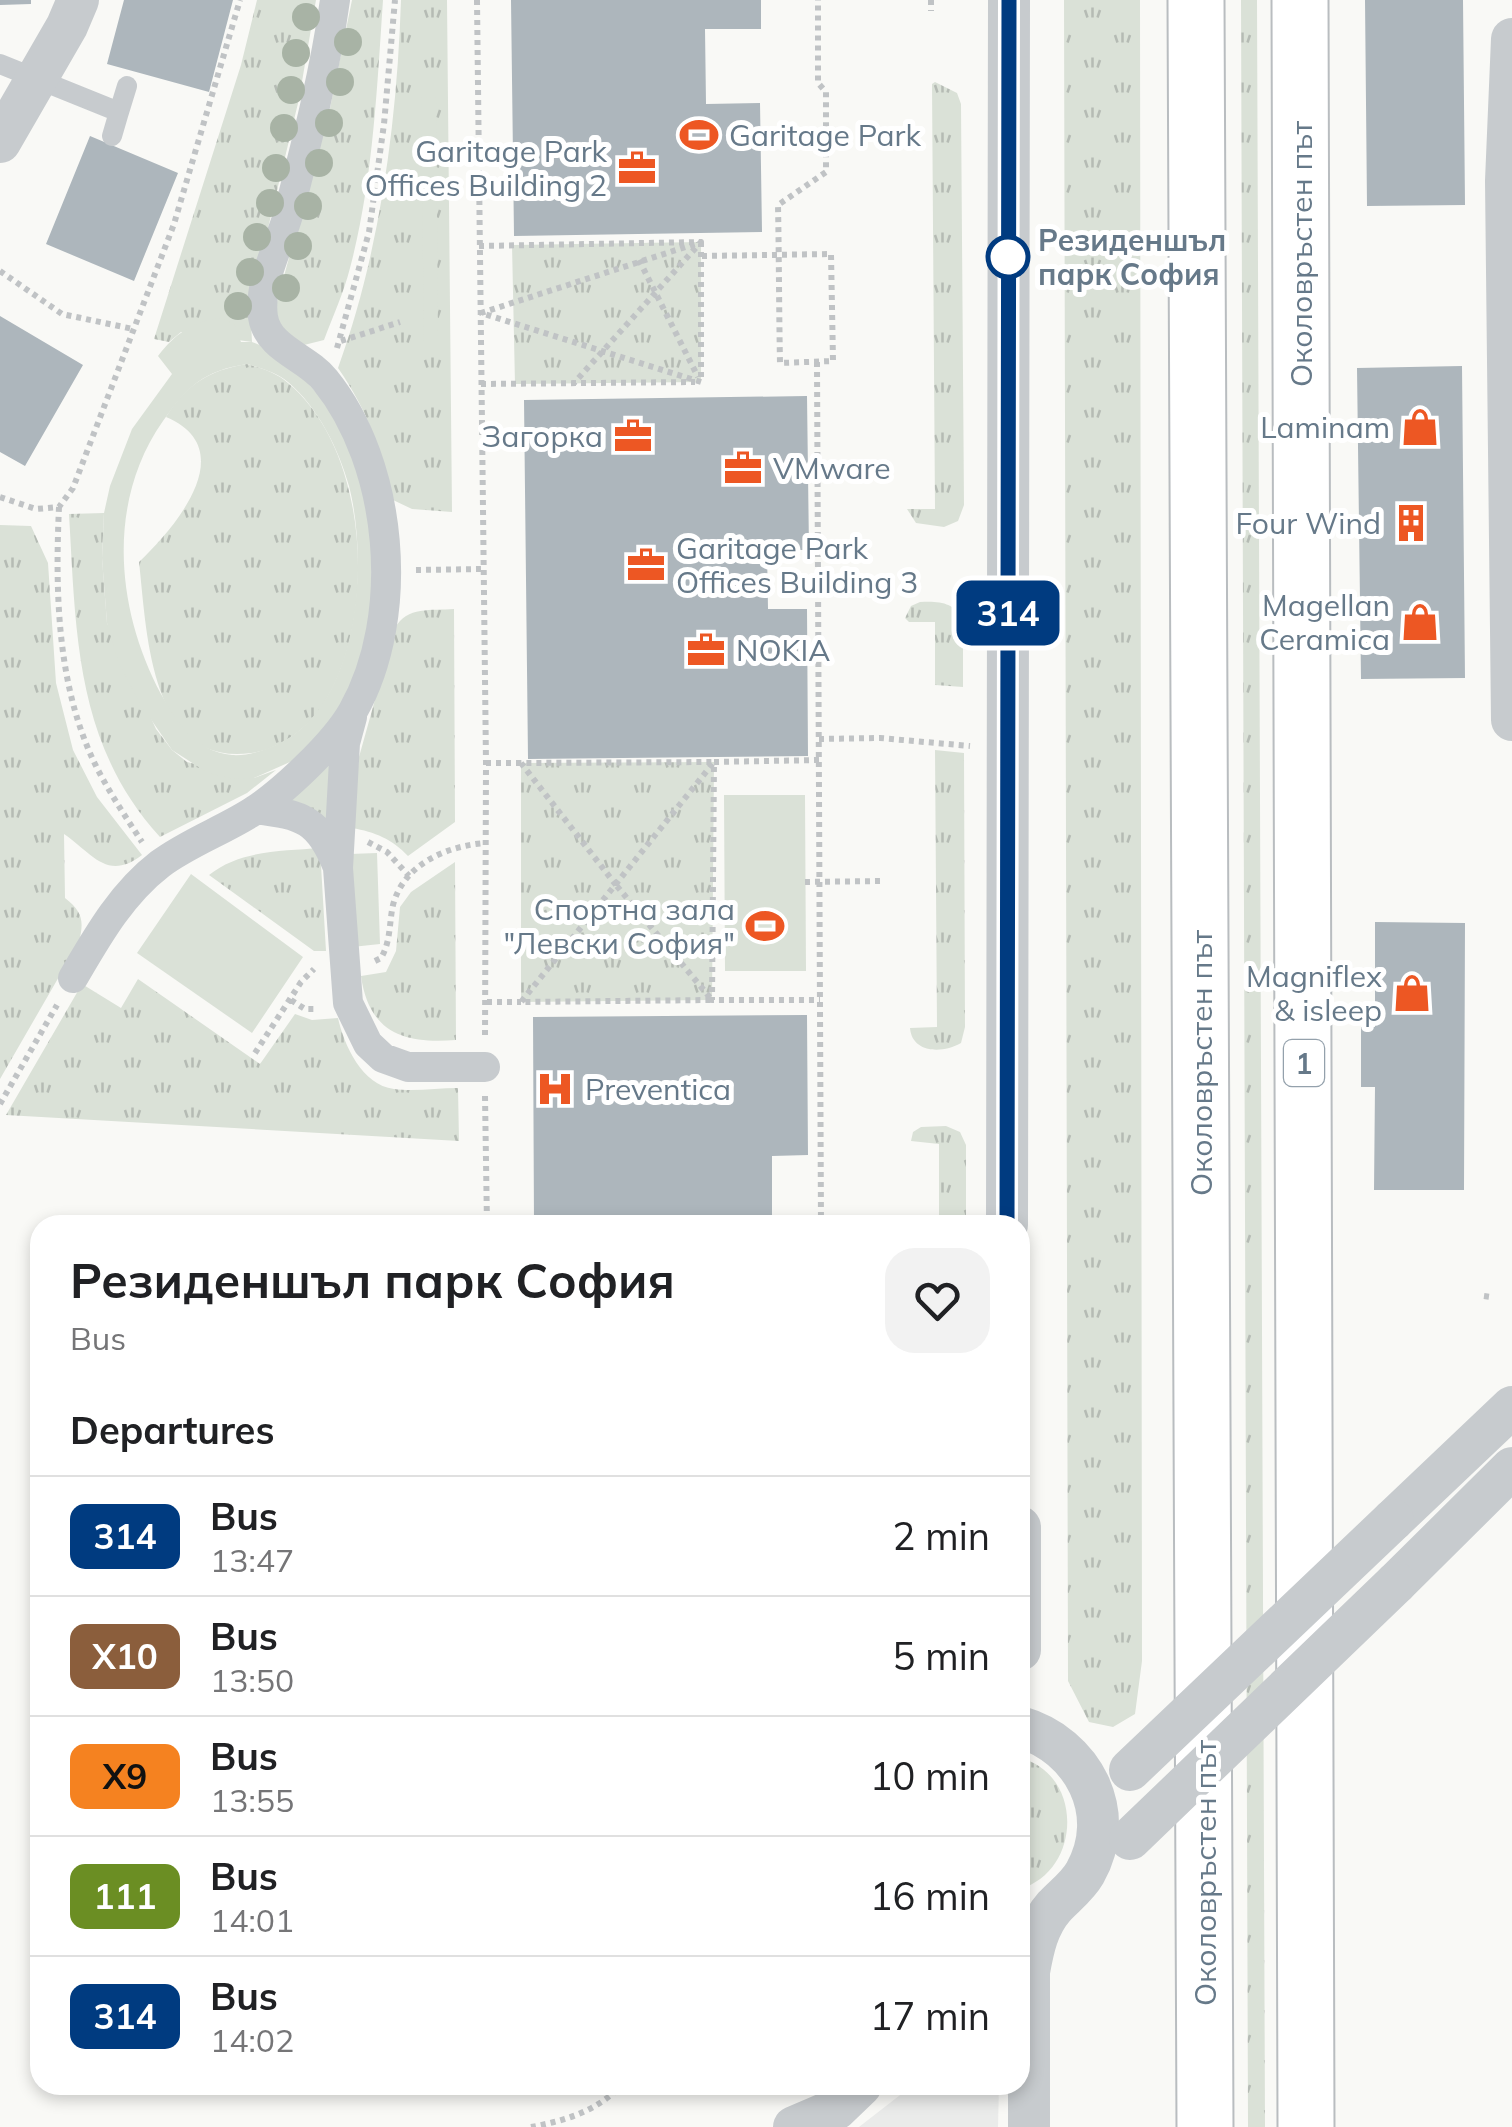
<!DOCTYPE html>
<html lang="en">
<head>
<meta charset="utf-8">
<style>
	:root { --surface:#fff; --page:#f2f2f2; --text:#202124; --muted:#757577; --line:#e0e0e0 }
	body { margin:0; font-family:Mulish,sans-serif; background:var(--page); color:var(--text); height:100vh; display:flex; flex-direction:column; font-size:38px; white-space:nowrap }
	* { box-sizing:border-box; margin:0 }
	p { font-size:32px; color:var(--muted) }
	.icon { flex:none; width:55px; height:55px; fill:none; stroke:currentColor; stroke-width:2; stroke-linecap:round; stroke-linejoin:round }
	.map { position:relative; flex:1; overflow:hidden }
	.side { position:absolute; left:30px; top:1215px; width:1000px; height:880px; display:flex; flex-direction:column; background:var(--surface); border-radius:30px; box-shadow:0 5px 15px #0003 }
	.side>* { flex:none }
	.badge { padding:0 20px; border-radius:15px; font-size:35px; line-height:65px }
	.map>.badge { position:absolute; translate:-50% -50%; box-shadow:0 0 0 5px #fff }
	h2 { padding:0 40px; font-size:38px; line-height:90px }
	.round { display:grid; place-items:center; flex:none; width:105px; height:105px; border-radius:30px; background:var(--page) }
	.head { display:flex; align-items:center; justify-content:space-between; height:170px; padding:0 40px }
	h1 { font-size:48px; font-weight:700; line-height:75px }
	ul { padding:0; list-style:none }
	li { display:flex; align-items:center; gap:30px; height:120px; padding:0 40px; border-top:2px solid var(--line) }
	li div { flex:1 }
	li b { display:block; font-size:38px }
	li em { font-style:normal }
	li .badge { min-width:110px; font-weight:700; text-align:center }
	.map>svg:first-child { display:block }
	.built { fill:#eaebea }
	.grass { fill:url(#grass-tufts) }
	.park { fill:#dae1d7; fill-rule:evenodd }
	.building { fill:#adb6bc }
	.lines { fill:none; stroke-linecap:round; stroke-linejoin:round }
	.trunk-casing { stroke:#b9bdc0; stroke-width:59 }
	.path { stroke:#c0c3c5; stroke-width:6; stroke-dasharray:5 5; stroke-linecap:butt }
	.service { stroke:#c7cbce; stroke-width:20 }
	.pedestrian { stroke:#c7cbce; stroke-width:30 }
	.minor { stroke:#c7cbce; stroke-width:42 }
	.trunk { stroke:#fff; stroke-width:55 }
	.minor-bridge { stroke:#c7cbce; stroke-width:42 }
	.tree { fill:#a8b3a5 }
	.line-casing { stroke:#fff; stroke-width:22 }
	.line { stroke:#003b80; stroke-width:15 }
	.stop-dot { fill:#fff; stroke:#003b80; stroke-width:5 }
	.labels { text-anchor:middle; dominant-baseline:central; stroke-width:10; stroke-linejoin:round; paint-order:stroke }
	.shield { fill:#fff; stroke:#94a1ac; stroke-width:2.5 }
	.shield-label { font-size:28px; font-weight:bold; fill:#667989 }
	.poi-label { font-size:30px; fill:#667989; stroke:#fff; text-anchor:end }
	.stop-label { font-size:30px; font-weight:bold; fill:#667989; stroke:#fff; text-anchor:start }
	.street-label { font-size:30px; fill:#667989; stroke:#fff }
</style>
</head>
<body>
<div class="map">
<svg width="1512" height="2127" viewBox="0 0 1512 2127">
	<defs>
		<pattern id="grass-tufts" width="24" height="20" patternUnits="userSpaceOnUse" patternTransform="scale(2.5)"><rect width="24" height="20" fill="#dae1d7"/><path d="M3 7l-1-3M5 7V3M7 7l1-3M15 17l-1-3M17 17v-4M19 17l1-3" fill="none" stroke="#b5bbb4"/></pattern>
	</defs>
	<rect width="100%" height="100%" fill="#f9f9f6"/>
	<path class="built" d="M 913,2085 L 999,2085 L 998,2127 L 859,2127 Z"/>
	<path class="grass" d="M 257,0 L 316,0 L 299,99 L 250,303 L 252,342 L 181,332 L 169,342 L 154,339 L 241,65 Z
		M 352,0 L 383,0 C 377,88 373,182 350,268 C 344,292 333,316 324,340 L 304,345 C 287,335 280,328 275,309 L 330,108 Z
		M 401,0 L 447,0 L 452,512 L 412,509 L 393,500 C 380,448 369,413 338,368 C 380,252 397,123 401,0 Z
		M 1064,0 L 1140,0 L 1142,1661 L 1135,1714 L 1113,1727 L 1089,1722 L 1068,1681 Z
		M 1241,0 L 1257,0 L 1265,2127 L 1248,2127 Z
		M 935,82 L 957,93 L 961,104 L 964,505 L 958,521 L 944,527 L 916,523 L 907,509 L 935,509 L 932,84 Z
		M 701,242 L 701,382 L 515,384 L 512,245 Z
		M 247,364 C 261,368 277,373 288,383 C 369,450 378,618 324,703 C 308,728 281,749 251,753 C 149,767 147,631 139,562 C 176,527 242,449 166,417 C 186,385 209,370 247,364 Z
		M 104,513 L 102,558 L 107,623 L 156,729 L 172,750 L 187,762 L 254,778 L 276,770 L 247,793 L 160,837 C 75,744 76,632 69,514 Z
		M 0,525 L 31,526 L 48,563 L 56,683 L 73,750 L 97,797 L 142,855 C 107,882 92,853 64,834 L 65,898 C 83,912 84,921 79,942 L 0,1079 Z
		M 920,602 C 939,601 955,602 963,621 L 963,687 L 935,685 L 935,622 L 909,622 L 905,618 L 911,606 Z
		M 454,609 L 455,822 L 408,856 C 392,839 375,832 352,828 L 359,757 L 395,628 C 407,606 431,611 454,609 Z
		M 935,750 L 964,753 L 965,1027 L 961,1043 C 942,1054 912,1053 910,1028 L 937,1027 Z
		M 334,755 L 327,824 L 310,807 L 288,800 Z
		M 714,762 L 712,1000 L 521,1002 L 521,763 Z
		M 320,848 L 326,951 L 314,951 L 209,875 C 240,850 283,851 320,848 Z
		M 455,862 L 456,1040 C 404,1044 369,1033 361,976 L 386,972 L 396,951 L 400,907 L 411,892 Z
		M 138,979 L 260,1064 L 295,1014 L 312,1020 L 338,1018 C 344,1045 362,1085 394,1089 C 414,1092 437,1088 458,1088 L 459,1141 L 6,1115 L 82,984 L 121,1008 Z
		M 946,1126 L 960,1132 L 966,1145 L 966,1225 L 939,1225 L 939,1144 L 911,1141 L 913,1132 L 921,1127 Z
		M 1020,1758 C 1084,1774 1082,1871 1020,1889 Z"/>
	<path class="park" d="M 436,97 L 438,342 L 424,342 L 421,98 Z
		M 221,318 L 234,324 L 241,342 L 252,342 L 280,353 L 341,419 L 372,507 L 371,628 L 341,713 L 299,758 L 254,778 L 234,779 L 208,773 L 172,750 L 139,702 L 118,661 L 107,623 L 102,558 L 104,513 L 110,486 L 132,429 L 172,374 L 158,356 C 175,334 193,321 221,318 ZM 247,364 C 261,368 277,373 288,382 C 318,407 339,450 349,486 C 369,563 359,709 276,745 C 262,751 247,756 232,755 C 195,751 178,724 161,694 C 116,610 106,502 163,421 C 188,386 203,371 247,364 Z
		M 724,795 L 805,795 L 806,971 L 725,971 Z
		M 377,853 L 380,944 L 352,947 L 350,854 Z
		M 191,874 L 303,957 L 252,1033 L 137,953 Z"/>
	<path class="building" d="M 0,0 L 31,0 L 31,4 L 0,5 Z
		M 124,0 L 233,0 L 209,92 L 107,64 Z
		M 511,0 L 761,0 L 761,29 L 705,29 L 706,104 L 760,103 L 762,232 L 514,236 Z
		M 1365,0 L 1463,0 L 1465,205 L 1367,206 Z
		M 90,136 L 178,173 L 134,281 L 46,244 Z
		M 0,316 L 83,365 L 25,466 L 0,452 Z
		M 1462,366 L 1465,678 L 1361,679 L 1357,368 Z
		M 807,396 L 809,550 L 767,550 L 768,609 L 807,609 L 808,756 L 528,759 L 524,400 Z
		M 1375,922 L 1465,923 L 1464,1190 L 1374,1190 L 1375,1087 L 1361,1087 L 1361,1027 L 1375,1027 Z
		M 807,1015 L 808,1155 L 772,1156 L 772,1225 L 534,1225 L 533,1017 Z"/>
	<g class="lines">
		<g class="trunk-casing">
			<path id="trunk" d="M 1196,0 L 1205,2127
				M 1300,0 L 1306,2127"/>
		</g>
		<path class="path" d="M 477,0 L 486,763 L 485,1039
			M 931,0 L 931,11
			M 701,242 L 701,382 L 481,313 Z
			M 479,246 L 701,242 L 574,383
			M 702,256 L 831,254 L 833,361 L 780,363 C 779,311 779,258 778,205 L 826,172 L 826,92 L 818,83 L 818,0
			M 639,260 L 698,377
			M 0,271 L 62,314 L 133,329
			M 341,341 L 400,322
			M 337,348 L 369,232 L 384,124 L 395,0
			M 817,362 L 821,1225
			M 481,384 L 695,382
			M 0,497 L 36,509 L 59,507 L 73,488 L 174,224 L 240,0
			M 59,507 C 55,594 57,690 98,770 C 111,795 127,819 142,842
			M 416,570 L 483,569
			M 768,579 L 818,578
			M 819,739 L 880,738 L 970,746
			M 819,760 L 714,762 L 712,1000 L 820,1000
			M 486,763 L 521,763
			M 368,842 L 387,852 L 409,876
			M 805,882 L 881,881
			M 616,885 L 521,763 L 714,762 L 521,1002 L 712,1000 L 616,885
			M 375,961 L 381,958 C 391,941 389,923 393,905 C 404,863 448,846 485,843
			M 291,1000 L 305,1009 L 317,1009
			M 487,1002 L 521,1002
			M 255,1053 L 301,982 L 314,969
			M 485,1096 L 487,1225
			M 0,1104 L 57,1005
			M 1484,1296 L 1491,1297
			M 531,2127 C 564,2121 598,2111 621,2085"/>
		<path class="service" d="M 0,64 L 119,112 L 127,86
			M 112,136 L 119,112"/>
		<path class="pedestrian" d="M 352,717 L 345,743 L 338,868 L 348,1003 L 368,1044 L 383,1058 L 408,1067 L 485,1067
			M 256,809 C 303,815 319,820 337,865
			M 73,978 C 97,937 121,894 160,864 C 188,843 222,831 252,812 C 283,792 335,743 353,711 C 407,615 393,464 325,380 C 307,357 268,349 263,317 C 258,284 279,246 288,215 C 306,145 325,72 335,0"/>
		<path class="minor" d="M 1512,39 L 1506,181 L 1512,720
			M 0,142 L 67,26 L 78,0
			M 1007,1225 L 1009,0
			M 1393,1520 L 1512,1407
			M 1020,1527 L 1020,1650
			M 1396,1583 L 1512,1468
			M 1020,1727 C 1083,1745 1119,1813 1085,1873 C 1077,1887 1064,1896 1054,1907 C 1038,1925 1033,1949 1029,1972 L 1029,2127
			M 794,2127 L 836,2109 L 861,2085"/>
		<use href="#trunk" class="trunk"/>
		<path class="minor-bridge" d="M 1130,1770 L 1393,1520
			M 1130,1839 L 1396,1583"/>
	</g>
	<g class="tree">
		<circle cx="306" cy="17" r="14"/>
		<circle cx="348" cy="42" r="14"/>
		<circle cx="296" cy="53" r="14"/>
		<circle cx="340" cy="82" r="14"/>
		<circle cx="291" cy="90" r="14"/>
		<circle cx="329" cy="123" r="14"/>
		<circle cx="284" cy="128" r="14"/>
		<circle cx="319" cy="163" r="14"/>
		<circle cx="276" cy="168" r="14"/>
		<circle cx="270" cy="203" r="14"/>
		<circle cx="308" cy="206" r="14"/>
		<circle cx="257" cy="237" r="14"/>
		<circle cx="298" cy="246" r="14"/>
		<circle cx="250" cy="272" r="14"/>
		<circle cx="286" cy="288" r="14"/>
		<circle cx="238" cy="306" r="14"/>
	</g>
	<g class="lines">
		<g class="line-casing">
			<path id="line" d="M 1007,1225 L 1009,0"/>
		</g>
		<use href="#line" class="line"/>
	</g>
	<defs>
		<g id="stadium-bare" transform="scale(3)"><path d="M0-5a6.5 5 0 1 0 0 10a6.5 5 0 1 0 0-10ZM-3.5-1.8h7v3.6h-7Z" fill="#ed5723" stroke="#fff" stroke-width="2.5" paint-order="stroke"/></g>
		<g id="office-bare" transform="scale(3)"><path d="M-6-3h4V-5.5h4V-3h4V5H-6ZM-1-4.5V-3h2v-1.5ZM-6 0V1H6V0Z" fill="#ed5723" stroke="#fff" stroke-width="2.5" paint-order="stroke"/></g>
		<g id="shop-bare" transform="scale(3)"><path d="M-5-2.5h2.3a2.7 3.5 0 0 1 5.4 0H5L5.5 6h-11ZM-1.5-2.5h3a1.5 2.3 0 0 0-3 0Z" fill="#ed5723" stroke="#fff" stroke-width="2.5" paint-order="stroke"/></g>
		<g id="building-bare" transform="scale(3)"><path d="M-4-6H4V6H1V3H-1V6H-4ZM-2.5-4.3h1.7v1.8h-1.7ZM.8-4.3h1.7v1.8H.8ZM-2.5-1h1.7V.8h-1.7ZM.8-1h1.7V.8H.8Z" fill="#ed5723" stroke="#fff" stroke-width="2.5" paint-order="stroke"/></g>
		<g id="hospital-bare" transform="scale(3)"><path d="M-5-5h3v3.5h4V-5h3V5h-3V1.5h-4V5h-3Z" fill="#ed5723" stroke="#fff" stroke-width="2.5" paint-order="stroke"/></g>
	</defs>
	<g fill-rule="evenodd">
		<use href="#stadium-bare" x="699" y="135"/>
		<use href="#office-bare" x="637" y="168"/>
		<use href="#shop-bare" x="1420" y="427"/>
		<use href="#office-bare" x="633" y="436"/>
		<use href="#office-bare" x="743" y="468"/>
		<use href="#building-bare" x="1411" y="523"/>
		<use href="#office-bare" x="646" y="565"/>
		<use href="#shop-bare" x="1420" y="622"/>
		<use href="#office-bare" x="706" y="650"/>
		<use href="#stadium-bare" x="765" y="926"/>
		<use href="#shop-bare" x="1412" y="993"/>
		<use href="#hospital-bare" x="555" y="1089"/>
	</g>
	<circle class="stop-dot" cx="1008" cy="257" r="20"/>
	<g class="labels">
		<rect class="shield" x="1284" y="1040" width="40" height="46" rx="8"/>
		<g class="shield-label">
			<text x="1304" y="1063">1</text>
		</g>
		<g class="poi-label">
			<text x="729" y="135" text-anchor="start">Garitage Park</text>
			<text x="607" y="151">Garitage Park<tspan x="607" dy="34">Offices Building 2</tspan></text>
			<text x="1390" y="427">Laminam</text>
			<text x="603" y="436">Загорка</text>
			<text x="773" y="468" text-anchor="start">VMware</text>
			<text x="1381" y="523">Four Wind</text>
			<text x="676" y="548" text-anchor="start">Garitage Park<tspan x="676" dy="34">Offices Building 3</tspan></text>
			<text x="1390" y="605">Magellan<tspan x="1390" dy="34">Ceramica</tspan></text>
			<text x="736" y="650" text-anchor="start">NOKIA</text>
			<text x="735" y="909">Спортна зала<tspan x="735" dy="34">"Левски София"</tspan></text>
			<text x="1382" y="976">Magniflex<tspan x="1382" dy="34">&amp; isleep</tspan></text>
			<text x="585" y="1089" text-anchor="start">Preventica</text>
		</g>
		<g class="stop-label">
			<text x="1038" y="240">Резиденшъл<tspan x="1038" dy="34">парк София</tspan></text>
		</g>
		<g class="street-label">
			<text transform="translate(1301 254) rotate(-90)">Околовръстен път</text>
			<text transform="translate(1201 1063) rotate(-90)">Околовръстен път</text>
			<text transform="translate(1205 1873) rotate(-90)">Околовръстен път</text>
		</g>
	</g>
</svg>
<b class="badge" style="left:1008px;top:613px;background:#003b80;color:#fff">314</b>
<section class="side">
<div class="head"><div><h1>Резиденшъл парк София</h1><p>Bus</p></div><a class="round"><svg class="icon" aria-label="heart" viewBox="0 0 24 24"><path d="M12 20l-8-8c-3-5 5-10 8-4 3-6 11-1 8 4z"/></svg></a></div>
<h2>Departures</h2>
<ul>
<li><span class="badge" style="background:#003b80;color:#fff">314</span><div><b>Bus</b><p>13:47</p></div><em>2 min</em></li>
<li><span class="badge" style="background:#8b5e3c;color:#fff">Х10</span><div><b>Bus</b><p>13:50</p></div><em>5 min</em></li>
<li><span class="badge" style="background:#f58220;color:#111">Х9</span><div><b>Bus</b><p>13:55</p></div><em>10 min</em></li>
<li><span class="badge" style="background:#6b8e23;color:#fff">111</span><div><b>Bus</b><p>14:01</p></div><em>16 min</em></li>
<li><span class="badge" style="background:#003b80;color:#fff">314</span><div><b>Bus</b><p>14:02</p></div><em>17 min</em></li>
</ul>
</section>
</div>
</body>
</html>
